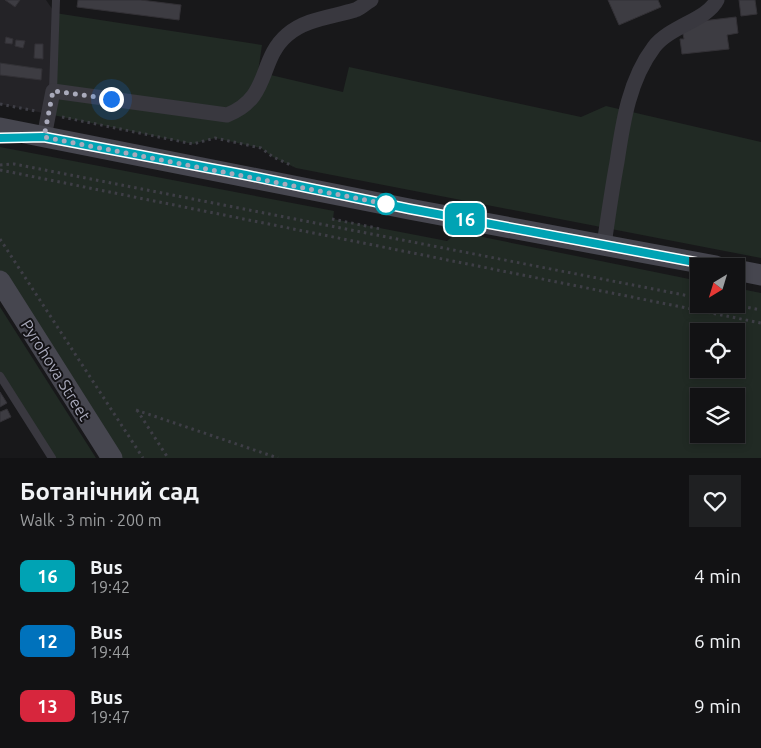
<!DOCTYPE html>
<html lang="en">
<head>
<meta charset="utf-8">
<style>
	:root { --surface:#121214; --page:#1f2022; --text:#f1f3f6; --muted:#9c9ea0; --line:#313234 }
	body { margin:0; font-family:Ubuntu,sans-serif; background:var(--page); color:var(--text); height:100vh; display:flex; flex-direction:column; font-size:19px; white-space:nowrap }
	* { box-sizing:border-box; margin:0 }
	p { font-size:16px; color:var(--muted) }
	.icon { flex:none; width:28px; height:28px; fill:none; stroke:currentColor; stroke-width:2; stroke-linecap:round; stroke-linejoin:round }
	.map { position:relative; height:458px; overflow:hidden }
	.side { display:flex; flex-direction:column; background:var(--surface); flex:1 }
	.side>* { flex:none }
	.badge { padding:0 10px; border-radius:8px; font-size:18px; line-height:32px }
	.needle { width:32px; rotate:218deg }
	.fabs { position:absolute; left:690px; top:258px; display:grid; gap:10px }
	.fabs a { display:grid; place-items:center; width:55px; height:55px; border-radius:0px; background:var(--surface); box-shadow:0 2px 8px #0003,0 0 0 1px var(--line); font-size:25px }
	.you { position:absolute; width:25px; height:25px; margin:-12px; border:4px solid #fff; border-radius:50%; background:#1a73e8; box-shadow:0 0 0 8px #1a73e833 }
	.map>.badge { position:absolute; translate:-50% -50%; box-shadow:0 0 0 2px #fff }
	.round { display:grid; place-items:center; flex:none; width:52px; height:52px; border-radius:0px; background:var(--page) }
	.summary { display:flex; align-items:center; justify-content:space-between; height:85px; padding:0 20px }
	h1 { font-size:24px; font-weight:700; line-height:38px }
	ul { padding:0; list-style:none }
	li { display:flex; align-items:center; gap:15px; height:65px; padding:0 20px }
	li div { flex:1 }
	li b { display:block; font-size:19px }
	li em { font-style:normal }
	li .badge { min-width:55px; font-weight:700; text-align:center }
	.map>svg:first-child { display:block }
	.built { fill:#242327 }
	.green { fill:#212a24; fill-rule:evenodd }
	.building { fill:#3d3c42; stroke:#333136 }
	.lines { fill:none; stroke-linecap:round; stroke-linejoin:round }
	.path { stroke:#3e3e46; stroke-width:3; stroke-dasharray:2.5 4; stroke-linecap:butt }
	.lane { stroke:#39383f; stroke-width:8 }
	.street { stroke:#39383f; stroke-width:15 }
	.secondary { stroke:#46464f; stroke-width:21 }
	.line-casing { stroke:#fff; stroke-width:11 }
	.line { stroke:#00a3b4; stroke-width:8 }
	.walk { stroke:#a9aabb; stroke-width:5; stroke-dasharray:0 9 }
	.stop-dot { fill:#fff; stroke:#00a3b4; stroke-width:2.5 }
	.labels { text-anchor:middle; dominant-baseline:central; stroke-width:4; stroke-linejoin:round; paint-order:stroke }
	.street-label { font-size:16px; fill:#a9aabb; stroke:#131215 }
</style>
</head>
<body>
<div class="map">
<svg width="761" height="458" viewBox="0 0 761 458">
	<rect width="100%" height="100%" fill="#18181a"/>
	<path class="built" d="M 0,0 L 46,0 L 55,13 L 48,114 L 0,104 Z"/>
	<path class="green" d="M 55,13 L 262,45 L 258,72 L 343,92 L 349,67 L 581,117 L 606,106 L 761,142 L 761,258 L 296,168 L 273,157 L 261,148 L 215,138 L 193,144 L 48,114 Z
		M 0,147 L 334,211 L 333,219 L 447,241 L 458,232 L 699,281 L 699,304 L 736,304 L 736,288 L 761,293 L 761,458 L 112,458 L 0,281 ZM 699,331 L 736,331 L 736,369 L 699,369 ZM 699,396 L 736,396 L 736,434 L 699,434 Z
		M 0,307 L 96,458 L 52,458 L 0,376 Z"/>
	<path class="building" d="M 5,0 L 20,0 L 15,7 Z
		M 78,0 L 141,0 L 181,5 L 179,20 L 77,7 Z
		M 608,0 L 658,0 L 661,7 L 619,25 Z
		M 739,0 L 755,0 L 757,14 L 741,16 Z
		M 736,17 L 738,33 L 727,35 L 729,49 L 682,54 L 680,39 L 684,39 L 682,29 L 694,22 Z
		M 6,37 L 13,39 L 12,44 L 5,43 Z
		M 16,40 L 25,41 L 23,48 L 15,46 Z
		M 35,44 L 43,44 L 43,59 L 34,58 Z
		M 0,63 L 42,69 L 41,80 L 0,75 Z
		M 0,392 L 7,403 L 0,407 Z
		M 7,409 L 11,417 L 0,422 L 0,412 Z"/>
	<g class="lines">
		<path class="path" d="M 0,104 L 36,111
			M 62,117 L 193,144 L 215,138 L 261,148 L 273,157 L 293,166
			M 0,165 L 14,164 L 699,298
			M 0,170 L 761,323
			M 332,219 L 381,229
			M 0,239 L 143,458
			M 729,304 L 761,310
			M 136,410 L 278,458
			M 137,410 L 168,458"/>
		<path class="lane" d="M 53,91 L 56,0
			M 0,376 L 52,458"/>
		<path class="street" d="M 44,137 L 53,91 L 227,115 C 271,98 258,60 287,35 C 305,19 332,17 355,10 C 361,8 365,3 371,0
			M 604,245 C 608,217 612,189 617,162 C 623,122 629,80 654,47 C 670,26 707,20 717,0"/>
		<path class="secondary" d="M 0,128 L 409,209 L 716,266
			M 736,270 L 761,275
			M 0,281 L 112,458"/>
	</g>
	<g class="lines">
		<g class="line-casing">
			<path id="line" d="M 0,138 L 44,137 L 246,175 L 410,209 L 716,266"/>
		</g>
		<use href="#line" class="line"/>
		<path class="walk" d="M 111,99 L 53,91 L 44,137 L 391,205 L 386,204"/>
	</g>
	<circle class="stop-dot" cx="386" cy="204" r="10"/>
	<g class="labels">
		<g class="street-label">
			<text transform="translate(56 370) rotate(58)">Pyrohova Street</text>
		</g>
	</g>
</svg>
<div class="fabs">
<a><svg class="needle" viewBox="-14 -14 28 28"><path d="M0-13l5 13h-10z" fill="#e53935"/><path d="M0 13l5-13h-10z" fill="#9c9ea0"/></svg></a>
<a><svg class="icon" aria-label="locate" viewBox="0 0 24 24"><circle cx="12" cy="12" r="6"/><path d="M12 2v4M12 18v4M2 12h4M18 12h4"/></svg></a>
<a><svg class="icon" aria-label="layers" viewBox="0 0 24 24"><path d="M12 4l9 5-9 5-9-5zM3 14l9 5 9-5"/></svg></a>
</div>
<div class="you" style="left:111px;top:99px"></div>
<b class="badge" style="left:465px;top:219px;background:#00a3b4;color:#fff">16</b>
</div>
<section class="side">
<div class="summary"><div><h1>Ботанічний сад</h1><p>Walk · 3 min · 200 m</p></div><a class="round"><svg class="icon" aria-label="heart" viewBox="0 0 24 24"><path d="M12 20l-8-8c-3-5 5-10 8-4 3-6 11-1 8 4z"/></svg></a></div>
<ul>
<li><span class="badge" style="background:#00a3b4;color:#fff">16</span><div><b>Bus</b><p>19:42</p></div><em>4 min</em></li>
<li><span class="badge" style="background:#0072bc;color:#fff">12</span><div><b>Bus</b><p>19:44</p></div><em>6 min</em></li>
<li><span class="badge" style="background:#d7263d;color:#fff">13</span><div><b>Bus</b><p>19:47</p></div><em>9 min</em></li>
</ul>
</section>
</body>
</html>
